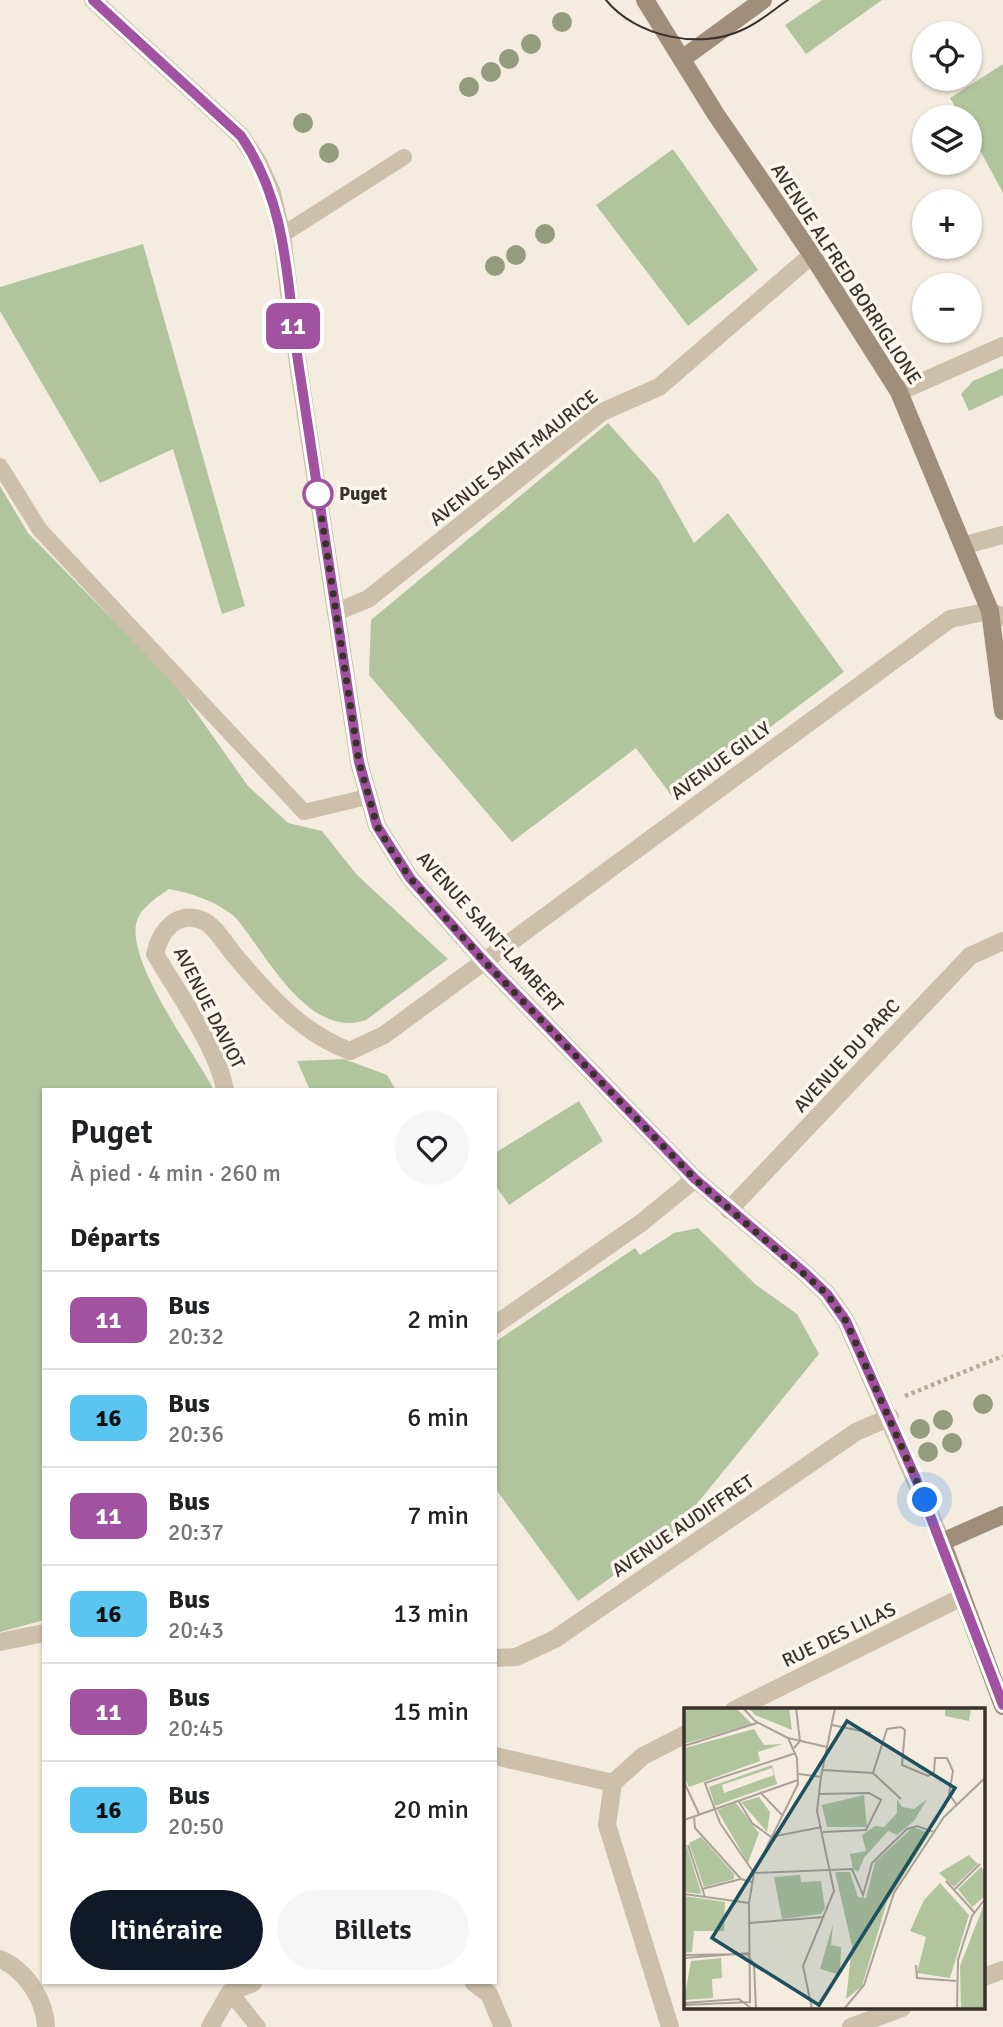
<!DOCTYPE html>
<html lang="fr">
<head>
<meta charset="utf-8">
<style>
	:root { --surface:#fff; --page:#f6f6f6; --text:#202124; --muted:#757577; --line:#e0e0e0; --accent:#111827 }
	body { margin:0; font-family:Signika,sans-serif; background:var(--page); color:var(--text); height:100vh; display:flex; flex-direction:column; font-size:26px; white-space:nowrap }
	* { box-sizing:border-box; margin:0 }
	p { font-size:23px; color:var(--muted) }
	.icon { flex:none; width:38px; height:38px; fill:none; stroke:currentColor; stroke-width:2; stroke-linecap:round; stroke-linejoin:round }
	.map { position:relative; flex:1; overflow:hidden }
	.panel { position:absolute; left:42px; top:1088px; width:455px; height:896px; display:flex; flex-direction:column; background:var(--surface); border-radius:0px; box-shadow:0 2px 5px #0004 }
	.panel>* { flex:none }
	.badge { padding:0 14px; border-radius:10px; font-size:24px; line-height:46px }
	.fabs { position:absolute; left:912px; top:21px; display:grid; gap:14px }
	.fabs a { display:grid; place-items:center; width:70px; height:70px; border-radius:50%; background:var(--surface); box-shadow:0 2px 5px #0004; font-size:35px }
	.you { position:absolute; width:35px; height:35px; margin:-18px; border:5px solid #fff; border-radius:50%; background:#1a73e8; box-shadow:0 0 0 10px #1a73e833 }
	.map>.badge { position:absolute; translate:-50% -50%; box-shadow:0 0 0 4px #fff }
	h2 { padding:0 28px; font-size:26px; line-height:63px }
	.round { display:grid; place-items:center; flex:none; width:74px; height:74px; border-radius:37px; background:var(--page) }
	.head { display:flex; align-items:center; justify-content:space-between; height:119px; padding:0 28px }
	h1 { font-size:33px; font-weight:600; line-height:52px }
	.action { display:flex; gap:14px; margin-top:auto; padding:14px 28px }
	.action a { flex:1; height:80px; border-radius:42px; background:var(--accent); color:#fff; font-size:28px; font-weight:600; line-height:80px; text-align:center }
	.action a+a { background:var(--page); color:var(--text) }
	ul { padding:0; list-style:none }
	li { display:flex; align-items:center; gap:21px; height:98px; padding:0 28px; border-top:2px solid var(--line) }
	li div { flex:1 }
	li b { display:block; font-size:26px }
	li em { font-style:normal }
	li .badge { min-width:77px; font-weight:700; text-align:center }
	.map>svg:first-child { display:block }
	.green { fill:#b2c49e }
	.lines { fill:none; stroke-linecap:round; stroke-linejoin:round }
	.path { stroke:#b9a994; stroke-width:4.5; stroke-dasharray:3.5 3.5; stroke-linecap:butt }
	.service { stroke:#cdbfaa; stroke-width:16 }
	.minor { stroke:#cdbfaa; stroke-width:18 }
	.tertiary { stroke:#cdbfaa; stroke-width:18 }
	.secondary { stroke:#a08e7b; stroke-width:18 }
	.tram { stroke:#3a312a; stroke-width:2 }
	.tree { fill:#939c7d }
	.line-casing { stroke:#fff; stroke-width:16 }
	.line { stroke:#a153a1; stroke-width:10 }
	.walk { stroke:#3a312a; stroke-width:7; stroke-dasharray:0 12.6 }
	.stop-dot { fill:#fff; stroke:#a153a1; stroke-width:3.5 }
	.labels { text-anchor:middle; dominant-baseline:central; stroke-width:7; stroke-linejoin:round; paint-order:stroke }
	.street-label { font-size:19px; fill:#3a312a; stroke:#fbf6ec }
	.stop-label { font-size:19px; font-weight:bold; fill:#3a312a; stroke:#fbf6ec; text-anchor:start }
	.inset-road { fill:none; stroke:#aaa297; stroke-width:2 }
	.view { fill:#1e505d; fill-opacity:0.15; stroke:#1e505d; stroke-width:3.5 }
	.inset-edge { fill:none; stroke:#3a312a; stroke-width:3.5 }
</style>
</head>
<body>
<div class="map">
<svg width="1003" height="2027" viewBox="0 0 1003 2027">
	<rect width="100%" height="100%" fill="#f4eddf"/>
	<path class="green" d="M 822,0 L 882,0 L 806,54 L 785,25 Z
		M 1003,64 L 1003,193 L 970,132 L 970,117 L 961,117 L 950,98 Z
		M 673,149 L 758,270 L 688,326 L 596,205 Z
		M 143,244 L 245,606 L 222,614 L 173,449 L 100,483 L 0,311 L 0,287 Z
		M 1003,368 L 1003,395 L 969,411 L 961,394 L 973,381 Z
		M 608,423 L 658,479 L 694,543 L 728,513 L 844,672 L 674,799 L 636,748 L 512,842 L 369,675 L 371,620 Z
		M 0,486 L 28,533 L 176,684 L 248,786 L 288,823 L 322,831 L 357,875 L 448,959 L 366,1020 C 316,1038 276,972 251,938 C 245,930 238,918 230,913 C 212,900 191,893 169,889 C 159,896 143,906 138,918 C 121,956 195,1053 214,1090 L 44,1090 L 44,1620 L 0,1632 Z
		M 344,1059 L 387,1075 L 396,1090 L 310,1090 L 297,1061 Z
		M 579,1101 L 603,1141 L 509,1205 L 495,1185 L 495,1153 Z
		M 698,1228 L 755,1284 L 797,1314 L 819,1354 L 673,1533 L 578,1601 L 495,1488 L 495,1342 L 635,1248 L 640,1255 L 674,1233 Z"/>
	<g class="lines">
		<path class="path" d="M 905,1396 L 1003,1356"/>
		<path class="service" d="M 282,235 L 404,157
			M 0,466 L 40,530 L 304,812 L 367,797
			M 230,1992 L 258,2027"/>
		<path class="minor" d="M 899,392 L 1003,346
			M 965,545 L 1003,535
			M 336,612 L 368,599 L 602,412 L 659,387 L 812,255
			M 225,1090 C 218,1049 177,991 155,954 C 160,931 177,909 204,921 C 215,926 227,947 236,957 C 268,995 303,1034 350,1051 L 384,1035 L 950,619 L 990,611 L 1003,617
			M 729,1210 L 970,956 L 1003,941
			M 495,1325 L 641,1223 L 695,1179
			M 0,1642 L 44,1633
			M 495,1658 L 516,1657 L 555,1639 L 856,1432 L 890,1417
			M 734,1710 L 962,1597
			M 495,1756 L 613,1783
			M 0,1959 C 26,1970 45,2000 46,2027
			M 984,1977 L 1003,1970
			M 474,1983 L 489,1994 L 503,2027
			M 210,2027 L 230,1992 L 253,1983
			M 670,2027 L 607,1825 L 613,1783 L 643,1756 L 686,1734
			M 851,2027 L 902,2008"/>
		<path class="tertiary" d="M 93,0 L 241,136 L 258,162 L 272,193 L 282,235 L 297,357 L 359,762 L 377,826 L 410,878 L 484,961 L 695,1179 L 805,1273 L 827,1294 L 846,1321 L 942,1542"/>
		<path class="secondary" d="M 645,0 L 715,113 L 812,255 L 899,392 L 990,611 L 1003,711
			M 682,59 L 763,0
			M 1003,1515 L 942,1542 L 1003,1706"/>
		<path class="tram" d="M 606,0 C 636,37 700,50 742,30 C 759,23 773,10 788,0"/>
	</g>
	<g class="tree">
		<circle cx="562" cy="22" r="10"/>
		<circle cx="531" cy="44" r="10"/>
		<circle cx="509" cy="59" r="10"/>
		<circle cx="491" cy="72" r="10"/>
		<circle cx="469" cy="87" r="10"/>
		<circle cx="303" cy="123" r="10"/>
		<circle cx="329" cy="153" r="10"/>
		<circle cx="545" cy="234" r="10"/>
		<circle cx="516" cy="255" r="10"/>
		<circle cx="495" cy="266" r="10"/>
		<circle cx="983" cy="1404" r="10"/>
		<circle cx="943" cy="1420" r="10"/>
		<circle cx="920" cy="1429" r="10"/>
		<circle cx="952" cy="1443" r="10"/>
		<circle cx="928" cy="1452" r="10"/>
	</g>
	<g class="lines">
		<g class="line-casing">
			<path id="line" d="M 93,0 L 241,136 C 291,209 286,290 300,374 C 320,504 339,633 359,762 L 377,826 L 410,878 L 484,961 L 695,1179 L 805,1273 L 827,1294 L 846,1321 L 916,1479 L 1003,1705"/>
		</g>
		<use href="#line" class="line"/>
		<path class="walk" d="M 318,494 L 359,762 L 377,826 L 393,853 L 410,878 L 484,961 L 695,1179 L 827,1294 L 846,1321 L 925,1500"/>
	</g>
	<circle class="stop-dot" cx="318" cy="494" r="14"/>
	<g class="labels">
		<g class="street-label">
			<text transform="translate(846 274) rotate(57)">AVENUE ALFRED BORRIGLIONE</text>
			<text transform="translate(514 458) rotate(-38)">AVENUE SAINT-MAURICE</text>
			<text transform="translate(721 761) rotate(-36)">AVENUE GILLY</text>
			<text transform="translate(490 932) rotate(48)">AVENUE SAINT-LAMBERT</text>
			<text transform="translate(209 1008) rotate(63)">AVENUE DAVIOT</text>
			<text transform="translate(847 1056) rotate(-47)">AVENUE DU PARC</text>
			<text transform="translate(683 1526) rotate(-34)">AVENUE AUDIFFRET</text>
			<text transform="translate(839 1635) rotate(-26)">RUE DES LILAS</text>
		</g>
		<g class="stop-label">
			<text x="339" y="494">Puget</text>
		</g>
	</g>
	<g transform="translate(684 1708)">
		<rect width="301" height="301" fill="#f4eddf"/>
		<path d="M 0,0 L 52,0 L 68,16 L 0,36 ZM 65,0 L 105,0 L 108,22 L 71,7 ZM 261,0 L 287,0 L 285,13 L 261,8 ZM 70,21 L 80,37 L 99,36 L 74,44 L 76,53 L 5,79 L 0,70 L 1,40 ZM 88,57 L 93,76 L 31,98 L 25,79 ZM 88,60 L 90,67 L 40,85 L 38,77 ZM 180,87 L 183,119 L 143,119 L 138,97 ZM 75,89 L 86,104 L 83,124 L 57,94 ZM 213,91 L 218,99 L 230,101 L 243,91 L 230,113 L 213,127 L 204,123 L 180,150 L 174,164 L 169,161 L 166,146 L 182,143 L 178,127 L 191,118 L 200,119 L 213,105 ZM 52,95 L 75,125 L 64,155 L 33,102 ZM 229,119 L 246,125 L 203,194 L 178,278 L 162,291 L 168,238 L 151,164 L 166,164 L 174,189 L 182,190 L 191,154 ZM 0,129 L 17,184 L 16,186 L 0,184 ZM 17,129 L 50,166 L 50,171 L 20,179 L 5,135 ZM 285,147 L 294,156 L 270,179 L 255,165 ZM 297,159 L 301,163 L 301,188 L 288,199 L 274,181 ZM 116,167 L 117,174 L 137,173 L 141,200 L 137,206 L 98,211 L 90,169 ZM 256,175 L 285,207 L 266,270 L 233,265 L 242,229 L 226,223 L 240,192 ZM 0,188 L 41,194 L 40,223 L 10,223 L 8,244 L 0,245 ZM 301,194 L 301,301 L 277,301 L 276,258 ZM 149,216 L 147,237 L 157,239 L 156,267 L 136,261 ZM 37,250 L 38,270 L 28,271 L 29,290 L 0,292 L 7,253 Z" fill="#b2c49e" fill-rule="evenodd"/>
		<path class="inset-road" d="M 148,17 L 187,25M 104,30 L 143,39 L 137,69 L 115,66M 0,38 L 73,15M 143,39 L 151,0M 110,40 L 116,33 L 112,0M 112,45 L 21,75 L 36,115 L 70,165 L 168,161 L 179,187 L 188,155 L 223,121 L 233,118 L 250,124M 139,62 L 189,65 L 203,21 L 217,19 L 221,22 L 218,57 L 244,68 L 250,65 L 251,50 L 263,50 L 269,63 L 265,86 L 273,97M 189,65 L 217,91M 0,74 L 15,106M 76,84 L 99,108M 135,86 L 185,85 L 197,92 L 182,122 L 139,124M 54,92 L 68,115 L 87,129 L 138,119M 10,108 L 11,120 L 57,171 L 68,174M 0,112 L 114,72M 4,137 L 21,189M 262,173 L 290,204M 18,181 L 57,171M 271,181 L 296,156M 0,186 L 65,195M 65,215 L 140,209M 0,247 L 63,246 L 70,256 L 72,301M 0,250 L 66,245M 232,257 L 233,270 L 272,273M 0,295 L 55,291 L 68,301M 0,297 L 66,294 L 65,195 L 70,165 L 114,76 L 113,50 L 104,30 L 71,13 L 59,0M 128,301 L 119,258 L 150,183 L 133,103 L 137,69M 160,301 L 180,277 L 210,185 L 260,109 L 301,70M 273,301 L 274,252 L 288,208 L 301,191"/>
		<path class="view" d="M 163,13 L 271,80 L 135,297 L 28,230 Z"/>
		<rect width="301" height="301" class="inset-edge"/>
	</g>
</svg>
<div class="fabs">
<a><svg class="icon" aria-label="locate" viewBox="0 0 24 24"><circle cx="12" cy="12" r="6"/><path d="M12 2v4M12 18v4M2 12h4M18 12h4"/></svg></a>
<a><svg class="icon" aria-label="layers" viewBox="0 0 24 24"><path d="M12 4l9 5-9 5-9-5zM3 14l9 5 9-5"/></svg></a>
<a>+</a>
<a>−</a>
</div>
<div class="you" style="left:925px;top:1500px"></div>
<b class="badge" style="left:293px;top:326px;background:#a153a1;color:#fff">11</b>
<section class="panel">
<div class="head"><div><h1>Puget</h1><p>À pied · 4 min · 260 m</p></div><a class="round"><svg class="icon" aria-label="heart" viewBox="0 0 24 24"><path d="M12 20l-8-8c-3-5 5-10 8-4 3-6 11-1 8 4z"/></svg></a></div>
<h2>Départs</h2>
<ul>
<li><span class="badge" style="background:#a153a1;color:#fff">11</span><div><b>Bus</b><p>20:32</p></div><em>2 min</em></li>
<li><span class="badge" style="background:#5bc5f2;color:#111">16</span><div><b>Bus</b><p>20:36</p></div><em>6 min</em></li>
<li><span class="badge" style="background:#a153a1;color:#fff">11</span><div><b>Bus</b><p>20:37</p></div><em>7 min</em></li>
<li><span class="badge" style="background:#5bc5f2;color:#111">16</span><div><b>Bus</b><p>20:43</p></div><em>13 min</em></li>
<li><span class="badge" style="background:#a153a1;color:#fff">11</span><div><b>Bus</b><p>20:45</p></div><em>15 min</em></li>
<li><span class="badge" style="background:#5bc5f2;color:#111">16</span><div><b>Bus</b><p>20:50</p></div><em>20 min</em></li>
</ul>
<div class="action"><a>Itinéraire</a><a>Billets</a></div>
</section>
</div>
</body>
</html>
